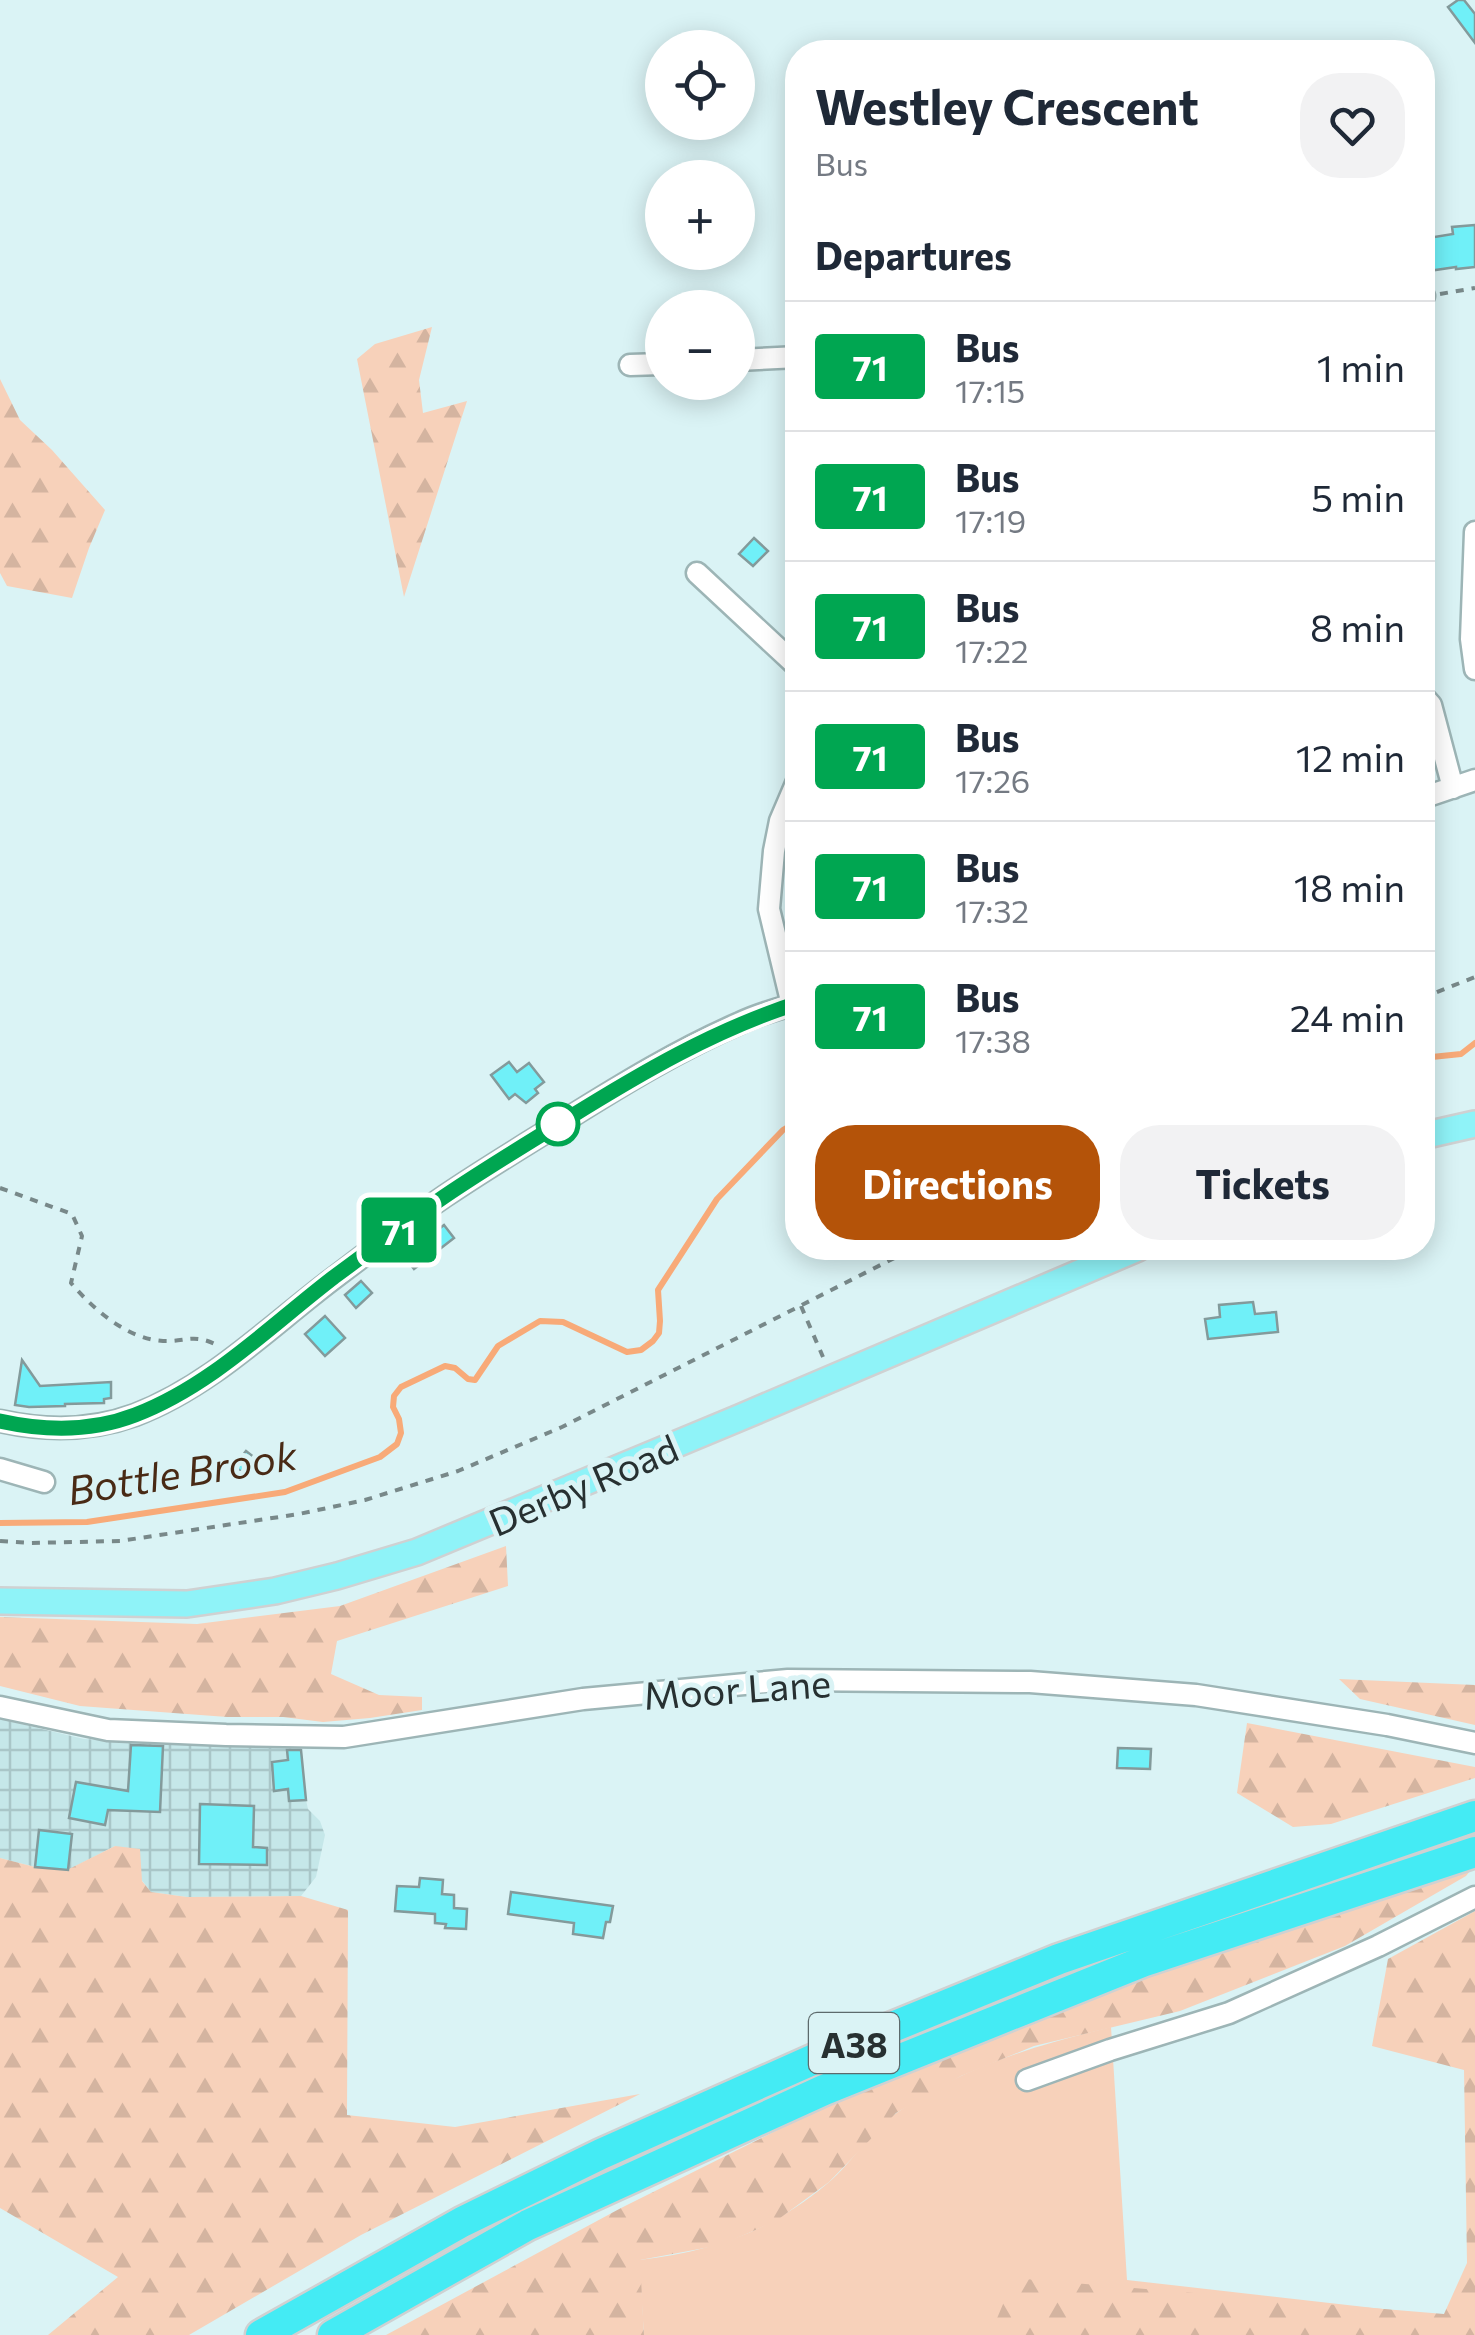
<!DOCTYPE html>
<html lang="en">
<head>
<meta charset="utf-8">
<style>
	:root { --surface:#fff; --page:#f2f2f3; --text:#1f2937; --muted:#747a83; --line:#e0e1e3; --accent:#b45309 }
	body { margin:0; font-family:Commissioner,sans-serif; background:var(--page); color:var(--text); height:100vh; display:flex; flex-direction:column; font-size:38px; white-space:nowrap }
	* { box-sizing:border-box; margin:0 }
	p { font-size:32px; color:var(--muted) }
	.icon { flex:none; width:55px; height:55px; fill:none; stroke:currentColor; stroke-width:2; stroke-linecap:round; stroke-linejoin:round }
	.map { position:relative; flex:1; overflow:hidden }
	.drawer { position:absolute; left:785px; top:40px; width:650px; height:1220px; display:flex; flex-direction:column; background:var(--surface); border-radius:40px; box-shadow:0 5px 25px #0003 }
	.drawer>* { flex:none }
	.badge { padding:0 20px; border-radius:8px; font-size:35px; line-height:65px }
	.fabs { position:absolute; left:645px; top:30px; display:grid; gap:20px }
	.fabs a { display:grid; place-items:center; width:110px; height:110px; border-radius:50%; background:var(--surface); box-shadow:0 5px 25px #0003; font-size:50px }
	.map>.badge { position:absolute; translate:-50% -50%; box-shadow:0 0 0 5px #fff }
	h2 { padding:0 30px; font-size:38px; line-height:90px }
	.round { display:grid; place-items:center; flex:none; width:105px; height:105px; border-radius:40px; background:var(--page) }
	.headline { display:flex; align-items:center; justify-content:space-between; height:170px; padding:0 30px }
	h1 { font-size:48px; font-weight:700; line-height:75px }
	.cta { display:flex; gap:20px; margin-top:auto; padding:20px 30px }
	.cta a { flex:1; height:115px; border-radius:40px; background:var(--accent); color:#fff; font-size:40px; font-weight:700; line-height:115px; text-align:center }
	.cta a+a { background:var(--page); color:var(--text) }
	ul { padding:0; list-style:none }
	li { display:flex; align-items:center; gap:30px; height:130px; padding:0 30px; border-top:2px solid var(--line) }
	li div { flex:1 }
	li b { display:block; font-size:38px }
	li em { font-style:normal }
	li .badge { min-width:110px; font-weight:700; text-align:center }
	.map>svg:first-child { display:block }
	.industrial { fill:url(#industrial-grid) }
	.green { fill:#f7d1ba }
	.forest { fill:url(#forest-firs) }
	.lines { fill:none; stroke-linecap:round; stroke-linejoin:round }
	.stream { stroke:#f8aa78; stroke-width:6 }
	.building { fill:#70f0f8; stroke:#839a9b; stroke-width:2.5 }
	.minor-casing { stroke:#9db5b6; stroke-width:25 }
	.major-casing { stroke:#cfd1d2; stroke-width:30 }
	.highway-casing { stroke:#cfd1d2; stroke-width:35 }
	.path { stroke:#788889; stroke-width:4; stroke-dasharray:8 8; stroke-linecap:butt }
	.minor { stroke:#fff; stroke-width:20 }
	.major { stroke:#8ff3f8; stroke-width:25 }
	.highway { stroke:#44ebf4; stroke-width:30 }
	.line-casing { stroke:#fff; stroke-width:22 }
	.line { stroke:#00a651; stroke-width:15 }
	.stop-dot { fill:#fff; stroke:#00a651; stroke-width:5 }
	.labels { text-anchor:middle; dominant-baseline:central; stroke-width:10; stroke-linejoin:round; paint-order:stroke }
	.shield { fill:#daf3f5; stroke:#5d6a6c; stroke-width:2.5 }
	.shield-label { font-size:35px; font-weight:bold; fill:#273031 }
	.street-label { font-size:38px; fill:#273031; stroke:#daf3f5 }
	.water-label { font-size:40px; font-style:italic; fill:#492a15; stroke:#daf3f5 }
</style>
</head>
<body>
<div class="map">
<svg width="1475" height="2335" viewBox="0 0 1475 2335">
	<defs>
		<pattern id="industrial-grid" width="8" height="8" patternUnits="userSpaceOnUse" patternTransform="scale(2.5)"><rect width="8" height="8" fill="#c5e7e9"/><path d="M0 4h8M4 0v8" fill="none" stroke="#a9c6c8"/></pattern>
		<pattern id="forest-firs" width="22" height="20" patternUnits="userSpaceOnUse" patternTransform="scale(2.5)"><rect width="22" height="20" fill="#f7d1ba"/><path d="M5 1l3.5 6h-7zM16 11l3.5 6h-7z" fill="#d4b4a0"/></pattern>
	</defs>
	<rect width="100%" height="100%" fill="#daf3f5"/>
	<path class="industrial" d="M 0,1719 L 84,1739 L 301,1748 L 306,1800 L 308,1809 L 320,1821 L 325,1835 L 316,1877 L 301,1896 L 187,1897 L 151,1892 L 115,1846 L 68,1870 L 35,1867 L 0,1858 Z"/>
	<path class="green" d="M 1111,2027 L 1127,2280 L 1471,2319 L 1462,2335 L 644,2335 L 639,2260 C 713,2251 770,2232 828,2183 C 853,2162 871,2130 898,2112 C 962,2067 1037,2045 1111,2027 Z"/>
	<path class="forest" d="M 432,327 L 419,380 L 423,413 L 467,401 L 404,597 L 357,359 L 375,344 Z
		M 0,379 L 20,420 L 52,450 L 105,510 L 89,548 L 72,598 L 7,586 L 0,573 Z
		M 506,1546 L 508,1586 L 337,1641 L 331,1674 L 379,1695 L 422,1697 L 422,1710 L 370,1718 L 323,1722 L 283,1717 L 227,1717 L 80,1706 L 0,1686 L 0,1617 L 197,1624 L 340,1606 Z
		M 1339,1679 L 1475,1685 L 1475,1725 L 1360,1699 Z
		M 1247,1723 L 1475,1767 L 1475,1778 L 1331,1824 L 1293,1827 L 1237,1793 Z
		M 115,1846 L 140,1849 L 142,1881 L 151,1892 L 187,1897 L 301,1896 L 348,1910 L 347,2115 L 455,2127 L 640,2094 L 361,2235 L 189,2335 L 48,2335 L 118,2277 L 0,2208 L 0,1858 L 35,1867 L 67,1870 Z
		M 1475,1865 L 1466,1876 L 1345,1946 L 1180,2011 L 1034,2046 L 961,2076 L 896,2113 L 829,2182 L 776,2221 L 721,2245 L 640,2260 L 644,2335 L 386,2335 L 621,2208 L 850,2094 L 1105,1987 Z
		M 1475,1911 L 1475,2335 L 990,2335 L 1014,2278 L 1444,2314 L 1467,2263 L 1464,2070 L 1372,2046 L 1388,1959 Z"/>
	<g class="lines">
		<path class="stream" d="M 1422,1058 L 1461,1054 L 1475,1043
			M 0,1523 L 87,1522 L 285,1492 L 380,1457 L 397,1444 L 401,1433 L 399,1419 L 393,1407 L 394,1396 L 401,1387 L 445,1366 L 455,1368 L 468,1379 L 475,1380 L 498,1346 L 540,1321 L 563,1322 L 627,1352 L 641,1350 L 653,1341 L 659,1333 L 660,1321 L 658,1290 L 717,1199 L 783,1130 L 798,1121"/>
	</g>
	<path class="building" d="M 1458,0 L 1464,0 L 1475,14 L 1475,43 L 1448,7 Z
		M 1475,225 L 1475,267 L 1456,269 L 1456,267 L 1422,272 L 1422,239 L 1453,234 L 1452,227 Z
		M 754,538 L 768,551 L 753,566 L 739,554 Z
		M 509,1062 L 517,1072 L 529,1063 L 544,1082 L 535,1089 L 538,1093 L 526,1103 L 515,1094 L 509,1099 L 491,1075 Z
		M 444,1225 L 454,1238 L 414,1269 L 404,1256 Z
		M 361,1281 L 372,1293 L 356,1308 L 345,1295 Z
		M 1253,1302 L 1255,1314 L 1276,1312 L 1278,1332 L 1208,1339 L 1205,1319 L 1220,1317 L 1219,1305 Z
		M 325,1316 L 345,1338 L 325,1356 L 305,1334 Z
		M 22,1360 L 40,1386 L 111,1382 L 111,1398 L 104,1399 L 104,1403 L 65,1404 L 65,1406 L 29,1407 L 15,1405 Z
		M 246,1451 L 260,1462 L 248,1477 L 234,1466 Z
		M 131,1745 L 163,1746 L 160,1812 L 108,1810 L 105,1825 L 69,1818 L 76,1782 L 128,1791 Z
		M 1118,1748 L 1151,1749 L 1150,1769 L 1117,1768 Z
		M 287,1750 L 301,1750 L 306,1800 L 289,1801 L 288,1789 L 274,1791 L 272,1762 L 288,1760 Z
		M 200,1804 L 254,1806 L 253,1847 L 267,1848 L 267,1865 L 199,1864 Z
		M 39,1830 L 72,1834 L 68,1870 L 35,1867 Z
		M 420,1878 L 443,1880 L 442,1894 L 454,1895 L 454,1908 L 467,1909 L 466,1929 L 445,1928 L 446,1924 L 435,1923 L 435,1914 L 395,1911 L 397,1886 L 419,1887 Z
		M 511,1892 L 613,1906 L 610,1922 L 606,1922 L 603,1938 L 573,1934 L 574,1923 L 508,1914 Z"/>
	<g class="lines">
		<g class="minor-casing">
			<path id="minor" d="M 1422,296 L 1424,296
				M 738,360 L 798,357
				M 630,365 L 662,364
				M 1475,532 L 1471,639 L 1475,669
				M 697,573 L 798,667
				M 1422,695 L 1431,705 L 1453,788
				M 1422,798 L 1475,780
				M 792,1005 L 769,909 L 774,851 L 780,821 L 798,779
				M 0,1421 C 45,1431 91,1431 135,1415 C 211,1386 270,1326 334,1278 C 371,1250 407,1222 445,1196 C 485,1169 526,1144 567,1119 C 623,1084 680,1049 740,1023 C 758,1014 778,1009 798,1003
				M 0,1469 L 44,1482
				M 0,1707 L 108,1730 L 226,1735 L 344,1737 L 583,1699 L 788,1680 L 1030,1682 L 1196,1695 L 1387,1725 L 1475,1743
				M 1027,2080 L 1110,2050 L 1229,2013 L 1378,1946 L 1475,1897"/>
		</g>
		<g class="major-casing">
			<path id="major" d="M 1422,1136 L 1475,1124
				M 0,1601 L 187,1604 L 275,1591 L 337,1576 L 417,1552 L 739,1418 L 1138,1248"/>
		</g>
		<g class="highway-casing">
			<path id="highway" d="M 261,2335 L 462,2222 L 601,2154 L 819,2057 L 1059,1959 L 1475,1816
				M 333,2335 L 528,2225 L 824,2090 L 1142,1962 L 1475,1852"/>
		</g>
		<path class="path" d="M 1440,294 L 1475,288
			M 1422,998 L 1475,977
			M 0,1188 L 72,1214 L 82,1236 L 71,1283 C 93,1309 127,1339 163,1341 C 186,1342 193,1333 217,1345
			M 801,1306 L 823,1357
			M 0,1541 L 30,1543 L 120,1541 L 299,1514 L 365,1500 L 458,1471 L 562,1427 L 914,1248"/>
		<use href="#minor" class="minor"/>
		<use href="#major" class="major"/>
		<use href="#highway" class="highway"/>
	</g>
	<g class="lines">
		<g class="line-casing">
			<path id="line" d="M 0,1421 C 45,1431 91,1432 135,1415 C 211,1386 270,1326 334,1277 C 371,1250 407,1222 445,1196 C 485,1169 526,1144 567,1119 C 641,1073 714,1030 798,1003"/>
		</g>
		<use href="#line" class="line"/>
	</g>
	<circle class="stop-dot" cx="558" cy="1124" r="20"/>
	<g class="labels">
		<rect class="shield" x="809" y="2013" width="90" height="60" rx="8"/>
		<g class="shield-label">
			<text x="854" y="2043">A38</text>
		</g>
		<g class="street-label">
			<text transform="translate(583 1484) rotate(-23)">Derby Road</text>
			<text transform="translate(737 1688) rotate(-4)">Moor Lane</text>
		</g>
		<g class="water-label">
			<text transform="translate(182 1471) rotate(-9)">Bottle Brook</text>
		</g>
	</g>
</svg>
<div class="fabs">
<a><svg class="icon" aria-label="locate" viewBox="0 0 24 24"><circle cx="12" cy="12" r="6"/><path d="M12 2v4M12 18v4M2 12h4M18 12h4"/></svg></a>
<a>+</a>
<a>−</a>
</div>
<b class="badge" style="left:399px;top:1230px;background:#00a651;color:#fff">71</b>
<section class="drawer">
<div class="headline"><div><h1>Westley Crescent</h1><p>Bus</p></div><a class="round"><svg class="icon" aria-label="heart" viewBox="0 0 24 24"><path d="M12 20l-8-8c-3-5 5-10 8-4 3-6 11-1 8 4z"/></svg></a></div>
<h2>Departures</h2>
<ul>
<li><span class="badge" style="background:#00a651;color:#fff">71</span><div><b>Bus</b><p>17:15</p></div><em>1 min</em></li>
<li><span class="badge" style="background:#00a651;color:#fff">71</span><div><b>Bus</b><p>17:19</p></div><em>5 min</em></li>
<li><span class="badge" style="background:#00a651;color:#fff">71</span><div><b>Bus</b><p>17:22</p></div><em>8 min</em></li>
<li><span class="badge" style="background:#00a651;color:#fff">71</span><div><b>Bus</b><p>17:26</p></div><em>12 min</em></li>
<li><span class="badge" style="background:#00a651;color:#fff">71</span><div><b>Bus</b><p>17:32</p></div><em>18 min</em></li>
<li><span class="badge" style="background:#00a651;color:#fff">71</span><div><b>Bus</b><p>17:38</p></div><em>24 min</em></li>
</ul>
<div class="cta"><a>Directions</a><a>Tickets</a></div>
</section>
</div>
</body>
</html>
